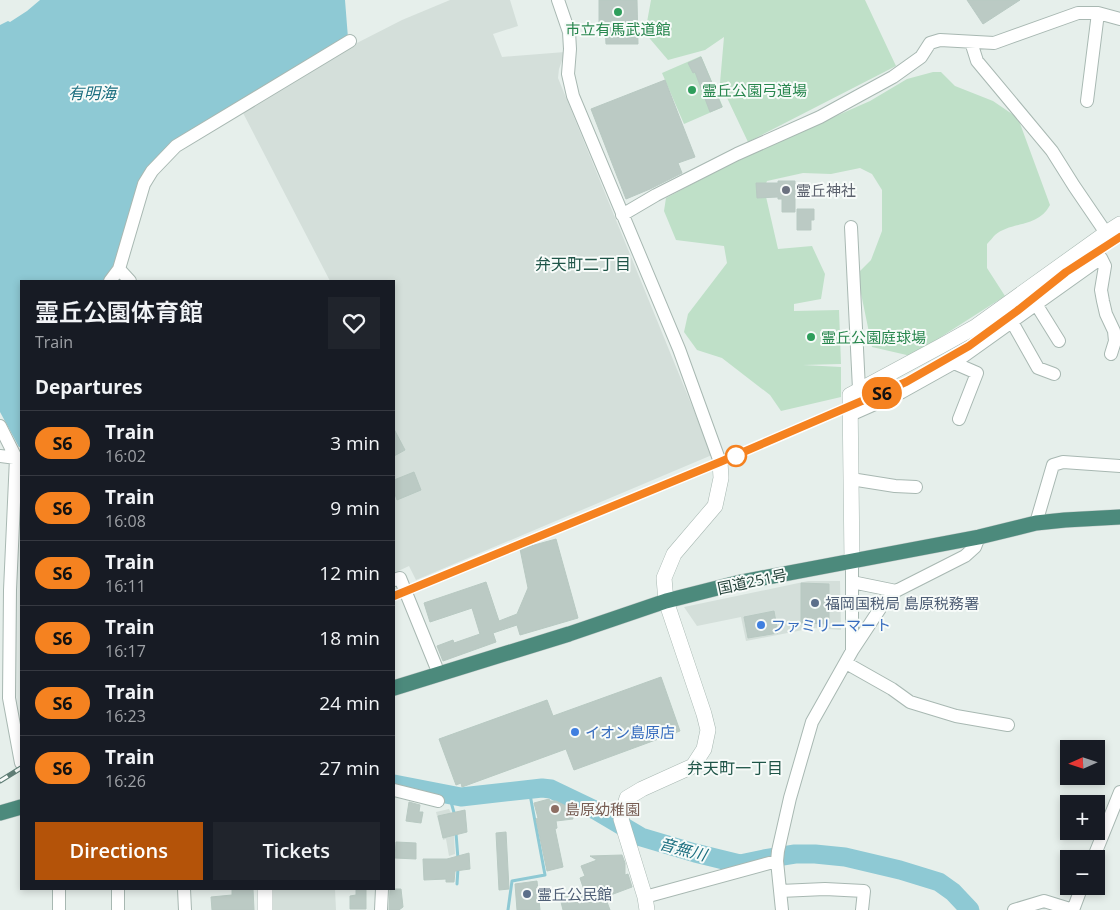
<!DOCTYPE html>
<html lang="en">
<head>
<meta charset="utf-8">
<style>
	:root { --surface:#171b24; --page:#20242c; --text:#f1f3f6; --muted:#9ea1a6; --line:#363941; --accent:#b45309 }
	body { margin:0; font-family:"Open Sans","Noto Sans JP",sans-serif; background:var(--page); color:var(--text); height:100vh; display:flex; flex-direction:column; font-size:19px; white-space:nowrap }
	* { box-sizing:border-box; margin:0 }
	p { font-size:16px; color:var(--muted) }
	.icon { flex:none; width:28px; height:28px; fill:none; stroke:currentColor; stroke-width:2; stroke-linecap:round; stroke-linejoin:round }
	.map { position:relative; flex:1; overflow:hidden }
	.sheet { position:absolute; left:20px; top:280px; width:375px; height:610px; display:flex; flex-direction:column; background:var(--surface); border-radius:0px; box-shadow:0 2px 8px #0003 }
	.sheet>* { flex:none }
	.badge { padding:0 10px; border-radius:16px; font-size:18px; line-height:32px }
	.needle { width:32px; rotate:267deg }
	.buttons { position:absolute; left:1060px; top:740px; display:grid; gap:10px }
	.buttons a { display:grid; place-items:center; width:45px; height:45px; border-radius:0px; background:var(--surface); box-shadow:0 2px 8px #0003; font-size:25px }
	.map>.badge { position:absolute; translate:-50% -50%; box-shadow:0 0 0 2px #fff }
	h2 { padding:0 15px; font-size:19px; line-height:45px }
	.round { display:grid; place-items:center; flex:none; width:52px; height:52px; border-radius:0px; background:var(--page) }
	.head { display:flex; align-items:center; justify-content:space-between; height:85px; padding:0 15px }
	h1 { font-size:24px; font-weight:600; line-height:38px }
	.primary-button { display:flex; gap:10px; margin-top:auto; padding:10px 15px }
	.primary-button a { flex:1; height:58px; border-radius:0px; background:var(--accent); color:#fff; font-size:20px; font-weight:600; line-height:58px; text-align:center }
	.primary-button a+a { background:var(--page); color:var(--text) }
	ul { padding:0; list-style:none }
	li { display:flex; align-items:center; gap:15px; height:65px; padding:0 15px; border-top:1px solid var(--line) }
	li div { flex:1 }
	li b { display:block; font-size:19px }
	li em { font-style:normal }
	li .badge { min-width:55px; font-weight:700; text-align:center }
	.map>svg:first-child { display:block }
	.built { fill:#d4dfda }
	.green { fill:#bfe0c8 }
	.water { fill:#8ec9d4 }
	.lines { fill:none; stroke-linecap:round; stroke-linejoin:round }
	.stream { stroke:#8ec9d4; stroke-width:3 }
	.river { stroke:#8ec9d4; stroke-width:19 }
	.building { fill:#bbcac4; stroke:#b8c9c2 }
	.minor-casing { stroke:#a8b8b2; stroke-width:14 }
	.tertiary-casing { stroke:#a8b8b2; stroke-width:16 }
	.trunk-casing { stroke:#c2cac8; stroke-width:16 }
	.minor { stroke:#fff; stroke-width:12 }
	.tertiary { stroke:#fff; stroke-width:15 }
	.trunk { stroke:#4c8a7c; stroke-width:15 }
	.rail-casing { stroke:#5f7d75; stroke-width:5 }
	.rail { stroke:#f7fbf9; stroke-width:3; stroke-dasharray:9; stroke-linecap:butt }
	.line-casing { stroke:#fff; stroke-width:11 }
	.line { stroke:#f58220; stroke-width:8 }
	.leisure-dot { fill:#2e9e5b; stroke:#f7fbf9; stroke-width:2 }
	.worship-dot { fill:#6b7280; stroke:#f7fbf9; stroke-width:2 }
	.stop-dot { fill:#fff; stroke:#f58220; stroke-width:2.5 }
	.service-dot { fill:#5c6f8a; stroke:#f7fbf9; stroke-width:2 }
	.shop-dot { fill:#3f7fe0; stroke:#f7fbf9; stroke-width:2 }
	.education-dot { fill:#8d6e63; stroke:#f7fbf9; stroke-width:2 }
	.labels { text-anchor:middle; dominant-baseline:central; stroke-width:4; stroke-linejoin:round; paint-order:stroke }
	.leisure-label { font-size:15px; fill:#27864d; stroke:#f7fbf9; text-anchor:start }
	.worship-label { font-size:15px; fill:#5b616d; stroke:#f7fbf9; text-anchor:start }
	.street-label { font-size:15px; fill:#24423a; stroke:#f7fbf9 }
	.service-label { font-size:15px; fill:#4e5e75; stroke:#f7fbf9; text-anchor:start }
	.shop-label { font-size:15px; fill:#366cbe; stroke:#f7fbf9; text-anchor:start }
	.education-label { font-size:15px; fill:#785e54; stroke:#f7fbf9; text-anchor:start }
	.water-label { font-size:16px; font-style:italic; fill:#1c6f80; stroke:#f7fbf9 }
	.neighbourhood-label { font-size:16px; fill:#1f5548; stroke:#f7fbf9 }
</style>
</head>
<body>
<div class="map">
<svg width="1120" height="910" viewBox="0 0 1120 910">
	<rect width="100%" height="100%" fill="#e6efeb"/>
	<path class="built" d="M 450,0 L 510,0 L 518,26 L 493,34 L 502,57 L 565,52 L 559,69 L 558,78 L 712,455 L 416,580 L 409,566 L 394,573 L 394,281 L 330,281 L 242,111 L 355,44 L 402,20 Z
		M 808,581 L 840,581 L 841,630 L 813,628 L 746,641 L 741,617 L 697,626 L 684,607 Z
		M 449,809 L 453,817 L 455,854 L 449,856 L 446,839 L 443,840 L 436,812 Z
		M 272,889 L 300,889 L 301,890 L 335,889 L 336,910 L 272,910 Z"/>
	<path class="green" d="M 651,0 L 865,0 L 896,66 L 748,142 L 720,83 L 724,37 L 705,50 L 668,60 L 645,33 Z
		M 701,56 L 723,107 L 684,124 L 662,73 Z
		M 933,72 L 941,72 L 955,86 L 993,101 L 1018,118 L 1050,205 C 1038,228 1012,221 995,235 C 993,237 990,241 987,244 L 987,268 L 1005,296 L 911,356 L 872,347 L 857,274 L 871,260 L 882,231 L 882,190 L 872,174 L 860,168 L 831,174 L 803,173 L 767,181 L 764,188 L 778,249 L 812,246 L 825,274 L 821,299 L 794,304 L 794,311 L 839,310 L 841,364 L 803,365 L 841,367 L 841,397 L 781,411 L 770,395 L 722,358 L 697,350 L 684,332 L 688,314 L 727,263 L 724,246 L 676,240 L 664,211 L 666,198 L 745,156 L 870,101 L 907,79 Z"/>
	<path class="water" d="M 40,0 L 345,0 L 348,38 L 146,171 L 114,268 L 104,281 L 21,281 L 21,447 L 19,447 L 0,412 L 0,25 L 8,21 L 10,22 L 27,11 Z"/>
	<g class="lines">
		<path class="stream" d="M 449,795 L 455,816
			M 456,833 L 458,859
			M 457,884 L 458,868
			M 508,910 L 512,881 L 545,875 L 529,789"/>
		<path class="river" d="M 394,784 L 461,797 L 542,788 L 551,789 L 597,811 L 641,837 L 695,853 L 740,864 L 764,859 L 795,854 L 815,854 L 845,857 L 900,870 L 939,882 L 953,892 L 970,910"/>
	</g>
	<path class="building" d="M 599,0 L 637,0 L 638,44 L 606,44 L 605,25 L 599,25 Z
		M 967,0 L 1020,0 L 983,24 Z
		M 701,57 L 722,107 L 710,112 L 695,72 L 693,73 L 688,63 Z
		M 665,80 L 695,157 L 678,163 L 682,173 L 650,189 L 626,199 L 591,109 Z
		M 778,181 L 795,181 L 795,212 L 782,212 L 782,199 L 778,199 L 778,197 L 757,198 L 756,183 L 778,183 Z
		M 797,209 L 814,209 L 814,220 L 811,220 L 811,230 L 797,230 Z
		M 394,429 L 405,450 L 394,456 Z
		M 414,472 L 421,490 L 397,500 L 394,491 L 394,480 Z
		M 556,539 L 578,618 L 520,635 L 517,625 L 493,633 L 496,642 L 443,661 L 437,646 L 453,640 L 454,643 L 480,634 L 472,608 L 430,622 L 424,603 L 486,582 L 499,621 L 517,614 L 528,588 L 520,549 Z
		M 801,583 L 829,584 L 829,624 L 801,623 Z
		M 774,611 L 778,633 L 748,638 L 744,617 Z
		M 661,677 L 680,731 L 574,770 L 566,749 L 462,787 L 461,783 L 456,785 L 439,739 L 547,700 L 553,716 Z
		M 549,799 L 550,801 L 556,801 L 572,809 L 573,819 L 556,821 L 557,828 L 555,829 L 563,867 L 547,871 L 536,819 L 538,818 L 534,803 Z
		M 409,802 L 420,805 L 419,812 L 423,812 L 421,823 L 406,821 Z
		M 465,810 L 467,832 L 443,838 L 438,816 Z
		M 506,832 L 509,889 L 499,890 L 496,833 Z
		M 396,842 L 416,843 L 416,859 L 395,858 Z
		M 469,853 L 470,869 L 455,871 L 454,882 L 446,882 L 446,879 L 424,880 L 423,859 L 447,859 Z
		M 622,855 L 625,863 L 625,875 L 628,874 L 632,887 L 608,896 L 610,901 L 607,902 L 610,910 L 563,910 L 560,898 L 585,893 L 580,878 L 585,876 L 581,866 L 597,860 L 590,856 Z
		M 537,881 L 540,910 L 517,910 L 515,884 Z
		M 232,889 L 253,889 L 254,910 L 212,910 L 211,897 L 232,895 Z
		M 356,889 L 366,889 L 366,909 L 350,909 L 350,896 L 356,895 Z
		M 390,889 L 401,889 L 403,907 L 399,910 L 389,910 Z"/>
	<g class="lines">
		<g class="minor-casing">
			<path id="minor" d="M 558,0 L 569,32 L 570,49 L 568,74 L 573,96 L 679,349 L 720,462
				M 971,42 L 977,61 L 1052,151 L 1074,186 L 1106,233
				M 1087,101 L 1098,13
				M 622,215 L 656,195 L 737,154 L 820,117 L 860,95 L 893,77 L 921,57 L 930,43 L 940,40 L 994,43 L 1078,13 L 1098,13 L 1120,19
				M 851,227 L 859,389
				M 119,269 L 130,281
				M 110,281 L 119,269 L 144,184 L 152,171 L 176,146 L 350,41
				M 1036,304 L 1059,341
				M 1012,322 L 1038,368 L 1054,374
				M 954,363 L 977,373 L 959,419
				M 850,415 L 902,392 L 954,363 L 1101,258 L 1105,266 L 1101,290 L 1103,301 L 1106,314 L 1114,331 L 1115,341 L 1111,354
				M 0,426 L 16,458
				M 0,456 L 16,458 L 10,590 L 9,698 L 21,763
				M 851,479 L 895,486 L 916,487
				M 1036,523 L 1053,465 L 1063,462 L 1120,466
				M 852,562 L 852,651
				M 394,580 L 400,578 L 439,674
				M 852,582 L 896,591
				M 846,663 L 892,689 L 910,702 L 956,716 L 1008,725
				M 394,790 L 438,801
				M 1093,859 L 1120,792
				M 59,889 L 59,910
				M 118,889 L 118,910
				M 184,889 L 185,910
				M 780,891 L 825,889 L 864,891 L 862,910
				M 645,897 L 777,861
				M 381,910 L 382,889
				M 782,910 L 777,861 L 778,851 L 790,798 L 812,722 L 852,651 L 883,604 L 896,591 L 965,556 L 975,547 L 979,537
				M 1014,910 L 1044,901 L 1073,910
				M 1073,910 L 1082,886"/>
		</g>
		<g class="tertiary-casing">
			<path id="tertiary" d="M 852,562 L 850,395 L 941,346 L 975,327 L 1106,233 L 1120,224
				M 265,910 L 265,889
				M 647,910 L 645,897 L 621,819 L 627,798 L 642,789 L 693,766 L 704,749 L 708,730 L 704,714 L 666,601 L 664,578 L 674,554 L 715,506 L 721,478 L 720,462"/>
		</g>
		<g class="trunk-casing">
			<path id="trunk" d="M 394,688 L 569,634 L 666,601 L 741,582 L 979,537 L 1036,523 L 1065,520 L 1120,517
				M 0,813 L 21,807"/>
		</g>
		<use href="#minor" class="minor"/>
		<use href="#tertiary" class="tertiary"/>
		<use href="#trunk" class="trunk"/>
		<g class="rail-casing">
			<path id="rail" d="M 394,596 L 720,462 L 906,383 L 969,346 L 1017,311 L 1066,273 L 1120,237
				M 0,781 L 21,768"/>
		</g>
		<use href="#rail" class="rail"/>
	</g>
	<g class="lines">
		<g class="line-casing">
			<path id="line" d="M 394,596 L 720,462 L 906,382 L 969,346 L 1017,311 L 1066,272 L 1120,237"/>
		</g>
		<use href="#line" class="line"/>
	</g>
	<g class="leisure-dot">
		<circle cx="618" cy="12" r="5"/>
		<circle cx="692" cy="90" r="5"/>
		<circle cx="811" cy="337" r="5"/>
	</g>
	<circle class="worship-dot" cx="786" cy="190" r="5"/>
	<circle class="stop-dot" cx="736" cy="456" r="10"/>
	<g class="service-dot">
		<circle cx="815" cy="603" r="5"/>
		<circle cx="527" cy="894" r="5"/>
	</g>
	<g class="shop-dot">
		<circle cx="761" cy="625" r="5"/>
		<circle cx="575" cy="732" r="5"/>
	</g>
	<circle class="education-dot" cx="555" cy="809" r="5"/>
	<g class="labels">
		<g class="leisure-label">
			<text x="618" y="29" text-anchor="middle">市立有馬武道館</text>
			<text x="702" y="90">霊丘公園弓道場</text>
			<text x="821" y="337">霊丘公園庭球場</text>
		</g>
		<g class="worship-label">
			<text x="796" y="190">霊丘神社</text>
		</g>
		<g class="street-label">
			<text transform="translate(752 581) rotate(-12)">国道251号</text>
		</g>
		<g class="service-label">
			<text x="825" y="603">福岡国税局 島原税務署</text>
			<text x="537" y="894">霊丘公民館</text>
		</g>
		<g class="shop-label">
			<text x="771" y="625">ファミリーマート</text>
			<text x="585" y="732">イオン島原店</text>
		</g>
		<g class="education-label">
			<text x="565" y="809">島原幼稚園</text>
		</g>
		<g class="water-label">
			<text x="92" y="93">有明海</text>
			<text transform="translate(683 849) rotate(15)">音無川</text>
		</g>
		<g class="neighbourhood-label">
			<text x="583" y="264">弁天町二丁目</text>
			<text x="735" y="768">弁天町一丁目</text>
		</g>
	</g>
</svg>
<div class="buttons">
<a><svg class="needle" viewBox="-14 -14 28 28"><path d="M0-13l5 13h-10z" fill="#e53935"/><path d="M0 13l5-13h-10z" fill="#9ea1a6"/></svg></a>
<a>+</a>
<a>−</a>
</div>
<b class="badge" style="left:882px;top:393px;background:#f58220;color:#111">S6</b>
<section class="sheet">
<div class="head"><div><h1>霊丘公園体育館</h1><p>Train</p></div><a class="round"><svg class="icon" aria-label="heart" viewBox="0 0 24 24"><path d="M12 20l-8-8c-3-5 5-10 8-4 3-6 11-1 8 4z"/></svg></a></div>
<h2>Departures</h2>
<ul>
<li><span class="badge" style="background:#f58220;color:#111">S6</span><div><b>Train</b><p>16:02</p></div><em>3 min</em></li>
<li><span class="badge" style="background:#f58220;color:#111">S6</span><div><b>Train</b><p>16:08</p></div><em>9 min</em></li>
<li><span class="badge" style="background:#f58220;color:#111">S6</span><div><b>Train</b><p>16:11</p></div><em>12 min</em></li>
<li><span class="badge" style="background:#f58220;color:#111">S6</span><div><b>Train</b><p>16:17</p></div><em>18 min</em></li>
<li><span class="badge" style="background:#f58220;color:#111">S6</span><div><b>Train</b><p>16:23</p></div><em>24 min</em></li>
<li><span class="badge" style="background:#f58220;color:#111">S6</span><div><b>Train</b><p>16:26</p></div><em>27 min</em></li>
</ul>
<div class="primary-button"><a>Directions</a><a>Tickets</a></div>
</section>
</div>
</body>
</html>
